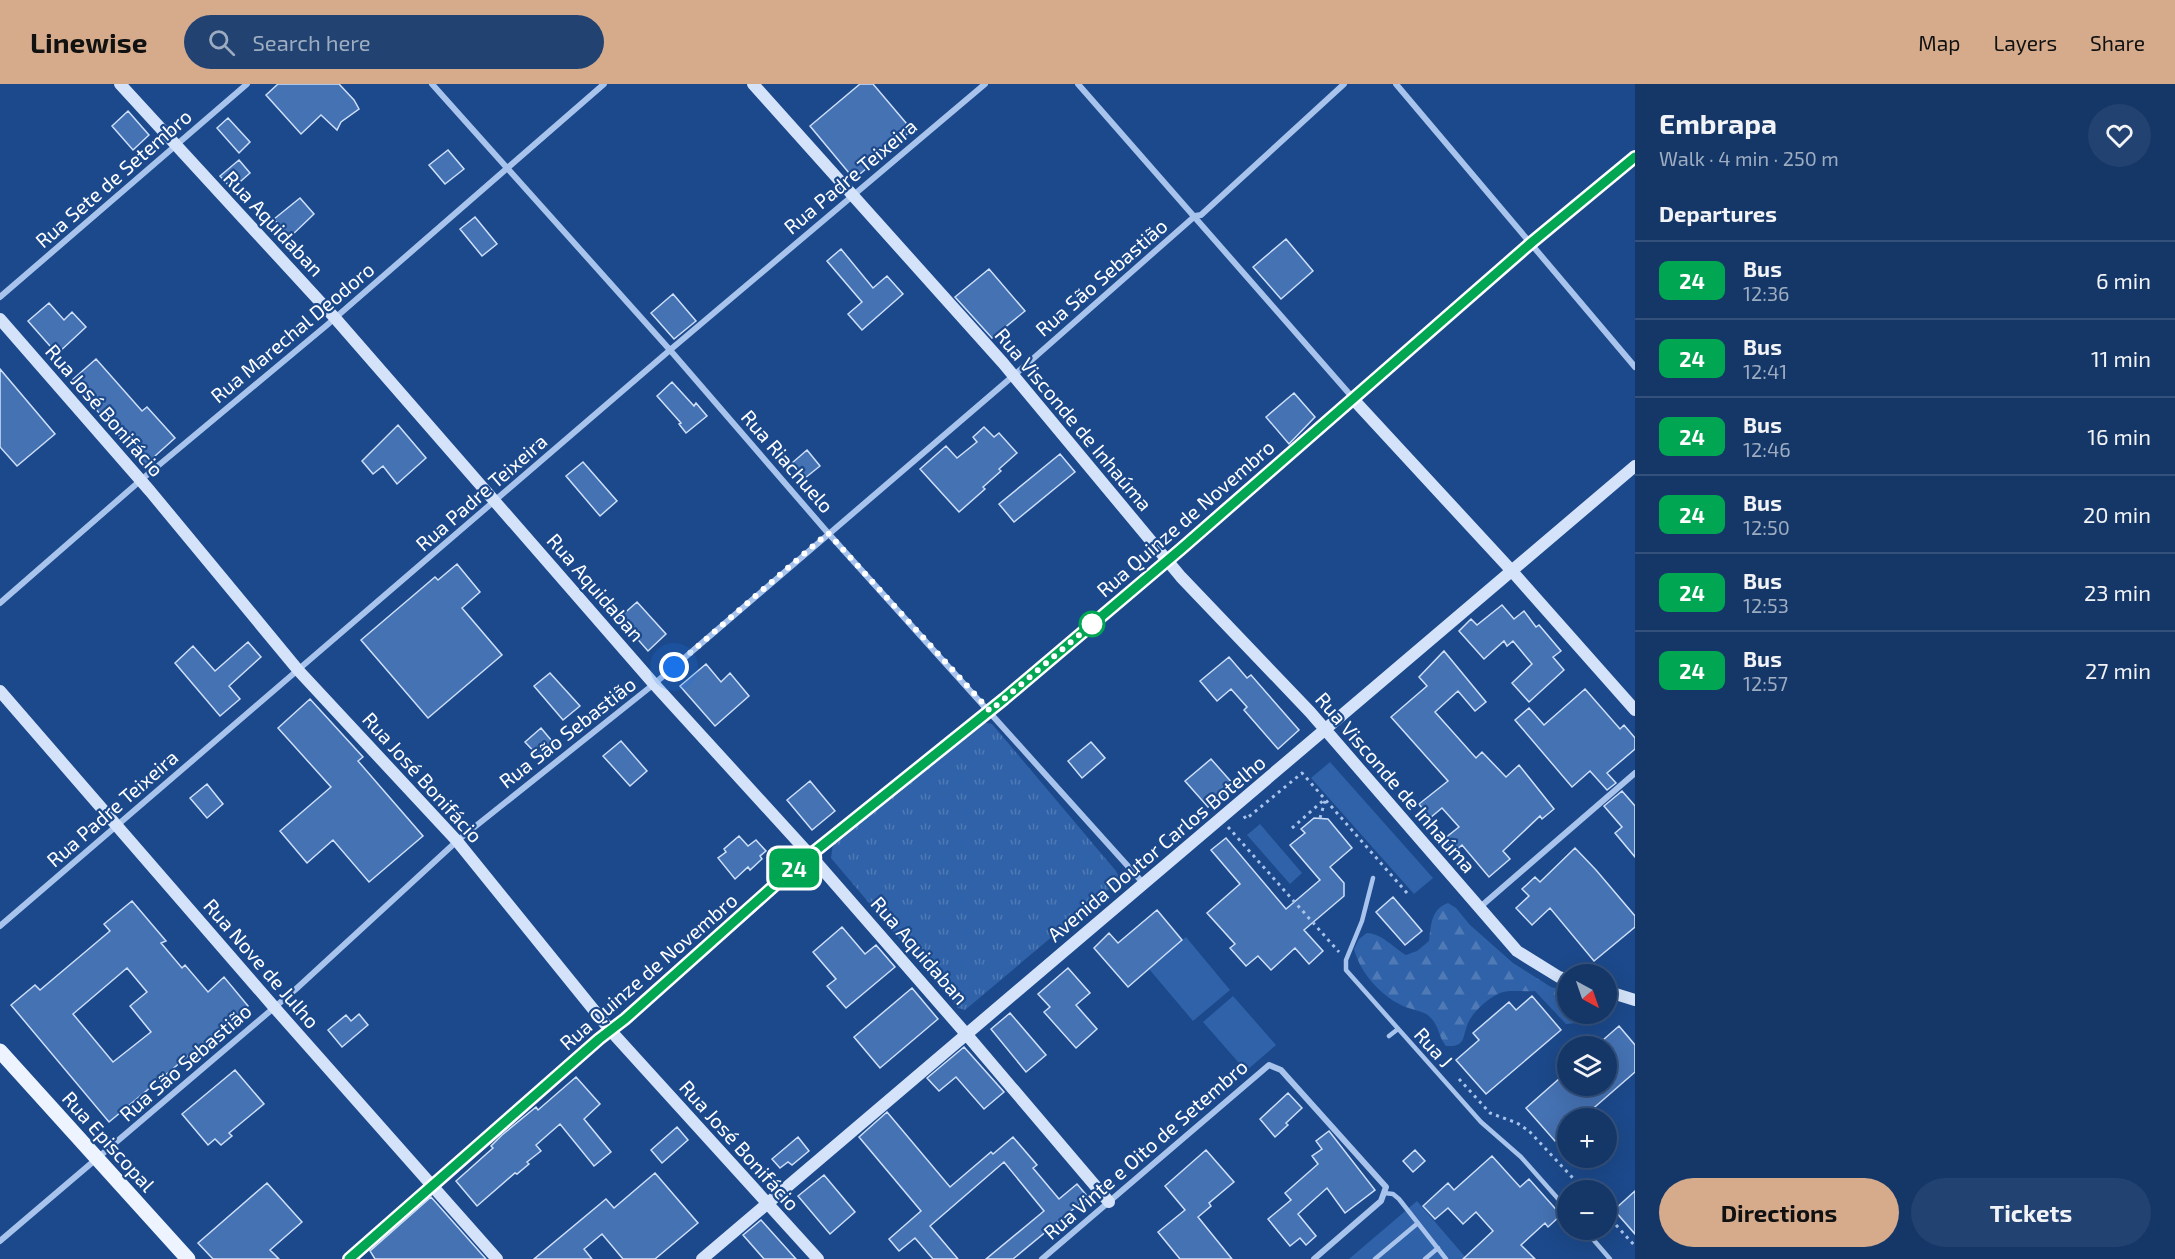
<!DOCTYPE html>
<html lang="en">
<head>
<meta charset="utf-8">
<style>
	:root { --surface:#153768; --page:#224271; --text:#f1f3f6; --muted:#9dacc0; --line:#34517c; --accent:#d6ab8b }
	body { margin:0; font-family:"Exo 2",sans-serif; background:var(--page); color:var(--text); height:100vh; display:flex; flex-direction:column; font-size:22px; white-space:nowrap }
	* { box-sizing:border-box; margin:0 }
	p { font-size:20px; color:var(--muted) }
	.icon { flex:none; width:33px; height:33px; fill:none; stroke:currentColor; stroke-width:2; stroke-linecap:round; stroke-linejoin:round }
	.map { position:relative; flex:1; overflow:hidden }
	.panel { display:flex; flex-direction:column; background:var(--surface); width:540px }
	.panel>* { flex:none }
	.badge { padding:0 12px; border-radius:9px; font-size:21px; line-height:39px }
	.needle { width:39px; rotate:140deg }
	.fabs { position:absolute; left:1557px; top:880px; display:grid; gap:12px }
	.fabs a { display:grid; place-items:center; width:60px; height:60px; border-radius:50%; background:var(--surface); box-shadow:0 6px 24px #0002,0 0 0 2px var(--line); font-size:30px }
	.you { position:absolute; width:30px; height:30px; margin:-15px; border:4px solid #fff; border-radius:50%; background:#1a73e8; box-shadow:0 0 0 9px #1a73e833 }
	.map>.badge { position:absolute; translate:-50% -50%; box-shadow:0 0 0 3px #fff }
	h2 { padding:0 24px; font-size:22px; line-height:54px }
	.round { display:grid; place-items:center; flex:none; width:63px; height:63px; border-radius:32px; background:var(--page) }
	.headline { display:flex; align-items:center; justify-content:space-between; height:102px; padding:0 24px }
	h1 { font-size:28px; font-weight:700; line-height:45px }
	.action { display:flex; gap:12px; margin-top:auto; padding:12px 24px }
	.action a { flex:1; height:69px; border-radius:36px; background:var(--accent); color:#111; font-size:24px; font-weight:700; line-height:69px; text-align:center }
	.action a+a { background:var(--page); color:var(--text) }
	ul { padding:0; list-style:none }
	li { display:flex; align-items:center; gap:18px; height:78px; padding:0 24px; border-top:2px solid var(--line) }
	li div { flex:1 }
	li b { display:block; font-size:22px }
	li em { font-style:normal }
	li .badge { min-width:66px; font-weight:700; text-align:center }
	header { display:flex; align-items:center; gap:36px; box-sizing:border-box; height:84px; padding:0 30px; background:var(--accent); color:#111 }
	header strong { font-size:28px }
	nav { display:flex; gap:33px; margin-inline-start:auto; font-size:21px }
	.search { width:420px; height:54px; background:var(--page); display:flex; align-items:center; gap:15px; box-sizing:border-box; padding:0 21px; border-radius:33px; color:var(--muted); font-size:22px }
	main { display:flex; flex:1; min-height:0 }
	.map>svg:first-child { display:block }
	.grass { fill:#3062a9 }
	.forest { fill:url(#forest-firs) }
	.park { fill:url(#park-tufts) }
	.building { fill:#4572b3; stroke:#cddff9; stroke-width:1.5; fill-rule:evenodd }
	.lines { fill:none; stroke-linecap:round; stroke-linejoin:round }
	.path { stroke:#a8c4ec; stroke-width:3; stroke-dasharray:3 4.5; stroke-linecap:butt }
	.lane { stroke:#a8c4ec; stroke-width:4.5 }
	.street { stroke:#a8c4ec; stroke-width:6 }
	.secondary { stroke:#d4e3f9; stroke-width:12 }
	.primary { stroke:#edf4ff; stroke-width:15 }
	.line-casing { stroke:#fff; stroke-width:14 }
	.line { stroke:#00a651; stroke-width:9 }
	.walk { stroke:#fff; stroke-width:6; stroke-dasharray:0 10.8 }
	.stop-dot { fill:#fff; stroke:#00a651; stroke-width:3 }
	.labels { text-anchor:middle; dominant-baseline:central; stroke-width:4.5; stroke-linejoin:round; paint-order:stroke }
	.street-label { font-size:20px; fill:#fff; stroke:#1c498b }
</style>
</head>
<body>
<header>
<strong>Linewise</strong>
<div class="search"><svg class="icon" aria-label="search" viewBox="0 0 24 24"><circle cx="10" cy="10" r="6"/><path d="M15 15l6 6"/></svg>Search here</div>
<nav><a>Map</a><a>Layers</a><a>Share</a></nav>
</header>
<main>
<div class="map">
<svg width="1635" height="1175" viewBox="0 0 1635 1175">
	<defs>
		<pattern id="forest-firs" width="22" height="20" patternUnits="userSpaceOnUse" patternTransform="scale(1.5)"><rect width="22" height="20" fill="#3062a9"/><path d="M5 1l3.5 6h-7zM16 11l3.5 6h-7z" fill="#4f7ab6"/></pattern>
		<pattern id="park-tufts" width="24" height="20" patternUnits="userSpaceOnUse" patternTransform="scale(1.5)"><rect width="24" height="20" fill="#3062a9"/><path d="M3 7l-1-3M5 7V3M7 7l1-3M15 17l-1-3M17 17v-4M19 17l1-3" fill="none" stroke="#4f7ab6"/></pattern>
	</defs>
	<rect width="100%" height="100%" fill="#1c498b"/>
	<path class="grass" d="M 1330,678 L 1433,794 L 1414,810 L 1311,694 Z
		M 1260,740 L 1302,789 L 1290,800 L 1247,751 Z
		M 1186,853 L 1230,906 L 1193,937 L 1149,885 Z
		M 1233,912 L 1276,961 L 1246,987 L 1203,938 Z
		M 1417,1117 L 1467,1175 L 1349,1175 Z"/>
	<path class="forest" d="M 1448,819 L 1456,824 L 1470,841 L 1513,879 L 1551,903 L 1567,907 L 1568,930 L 1592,930 L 1577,939 L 1566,940 L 1535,907 C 1524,908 1506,905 1498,910 C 1487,915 1473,928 1468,939 C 1462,954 1466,963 1446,962 C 1439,954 1439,942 1431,934 C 1424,926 1410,926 1401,921 C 1379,910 1360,888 1354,865 L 1359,855 L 1367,849 C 1383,850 1392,863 1406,871 L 1417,867 L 1429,857 C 1431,841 1431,825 1448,819 Z"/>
	<path class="park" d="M 982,638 L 992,640 L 1116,787 L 1119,793 L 1116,799 L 965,926 L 958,924 L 831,774 L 833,760 Z"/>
	<path class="building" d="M 278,0 L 339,0 L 354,16 L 359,25 L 341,38 L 337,46 L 321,31 L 301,50 L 266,11 Z
		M 860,0 L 873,0 L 912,46 L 854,95 L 810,42 Z
		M 128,27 L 149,51 L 133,66 L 112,42 Z
		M 228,34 L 250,58 L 239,69 L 217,44 Z
		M 448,66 L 464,85 L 445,100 L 429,81 Z
		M 239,76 L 250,89 L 232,105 L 220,92 Z
		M 300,114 L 314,130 L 289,154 L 274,135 Z
		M 475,133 L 497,160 L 482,172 L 460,145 Z
		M 1286,155 L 1313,187 L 1281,215 L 1253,183 Z
		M 841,165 L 873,204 L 887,192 L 903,210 L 862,246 L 848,230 L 862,218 L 827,177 Z
		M 989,185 L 1025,227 L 992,254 L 955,213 Z
		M 673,210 L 696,237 L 674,255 L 651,229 Z
		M 49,219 L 64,236 L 72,228 L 86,243 L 57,270 L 28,237 Z
		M 96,275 L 142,327 L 147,323 L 175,354 L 145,381 L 71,297 Z
		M 0,285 L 55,350 L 17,382 L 0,363 Z
		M 672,298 L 694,322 L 696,319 L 707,332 L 686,349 L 679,340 L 681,339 L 657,312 Z
		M 1294,309 L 1315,333 L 1289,360 L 1266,333 Z
		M 398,341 L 426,374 L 397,400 L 383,382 L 373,390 L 362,377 Z
		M 984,343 L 994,353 L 999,349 L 1017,369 L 999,385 L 1001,387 L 983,403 L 985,405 L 959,428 L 920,385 L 946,362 L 957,374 L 977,358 L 973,353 Z
		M 807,366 L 820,382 L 805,394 L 792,379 Z
		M 1060,370 L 1075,388 L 1014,438 L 999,420 Z
		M 583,378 L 617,417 L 600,432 L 566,392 Z
		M 457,480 L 480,508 L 462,524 L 502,571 L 428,634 L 361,556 L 435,493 L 438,496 Z
		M 637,518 L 666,550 L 648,567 L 619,534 Z
		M 1502,521 L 1514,535 L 1524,527 L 1536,543 L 1539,541 L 1561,567 L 1553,573 L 1564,586 L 1529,618 L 1512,599 L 1532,580 L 1513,557 L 1507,562 L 1504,557 L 1484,575 L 1459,547 L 1471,535 L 1477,541 Z
		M 248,558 L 261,573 L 229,602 L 240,615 L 220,632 L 175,579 L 193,562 L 215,587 Z
		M 1444,567 L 1486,618 L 1475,627 L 1458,607 L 1435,628 L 1476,674 L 1482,668 L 1506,693 L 1519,681 L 1554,725 L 1542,735 L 1540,732 L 1503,767 L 1510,775 L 1489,793 L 1462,761 L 1454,768 L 1444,755 L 1459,743 L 1442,724 L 1430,734 L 1419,720 L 1448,697 L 1391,633 L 1427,602 L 1419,593 Z
		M 1229,573 L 1247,594 L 1251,591 L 1299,646 L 1278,665 L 1244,626 L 1247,623 L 1231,605 L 1217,617 L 1200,597 Z
		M 706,580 L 721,598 L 730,589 L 749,612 L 715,642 L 680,602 Z
		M 550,589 L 580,622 L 563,636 L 534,602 Z
		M 1585,605 L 1620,645 L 1624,641 L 1635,654 L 1635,665 L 1607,689 L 1616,699 L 1607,706 L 1590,687 L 1572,703 L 1515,636 L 1529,624 L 1544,641 Z
		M 310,615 L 363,673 L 358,677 L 423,752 L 369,798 L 333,756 L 307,779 L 280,747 L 331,703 L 278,644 Z
		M 541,644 L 556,662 L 541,675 L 525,658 Z
		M 621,657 L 647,687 L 630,702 L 603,672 Z
		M 1091,658 L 1105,674 L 1082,694 L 1068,677 Z
		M 1211,675 L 1234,701 L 1208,723 L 1185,697 Z
		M 810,697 L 835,727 L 812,746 L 787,716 Z
		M 207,700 L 223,720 L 207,734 L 190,714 Z
		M 1622,707 L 1635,722 L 1635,773 L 1615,749 L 1622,743 L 1604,722 Z
		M 1314,734 L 1328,735 L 1352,764 L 1330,783 L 1344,799 L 1344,812 L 1304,846 L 1323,867 L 1309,880 L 1295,864 L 1271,886 L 1258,872 L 1246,882 L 1230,864 L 1235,860 L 1207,829 L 1240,800 L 1211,766 L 1226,754 L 1286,825 L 1320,796 L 1290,761 L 1305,749 L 1301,745 Z
		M 739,752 L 748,762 L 756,756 L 766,767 L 760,772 L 762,775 L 750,786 L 748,783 L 735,795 L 718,774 L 726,768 L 724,765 Z
		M 1575,764 L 1596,786 L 1635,832 L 1635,843 L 1594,877 L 1550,824 L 1532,841 L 1516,824 L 1529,812 L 1522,805 L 1535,793 L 1540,798 Z
		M 1393,813 L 1422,847 L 1405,861 L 1376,828 Z
		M 132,817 L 166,857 L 161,859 L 182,884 L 185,881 L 208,908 L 224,893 L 248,922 L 109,1038 L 11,921 L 35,901 L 40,906 L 110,847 L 104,840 ZM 127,884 L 147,908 L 130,922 L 151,948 L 113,978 L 73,930 Z
		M 1157,826 L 1182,856 L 1128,903 L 1094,864 L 1109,849 L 1118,859 Z
		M 842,843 L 865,870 L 876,861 L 895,883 L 846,924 L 827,902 L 836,895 L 813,868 Z
		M 1068,884 L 1090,909 L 1076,921 L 1097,945 L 1076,964 L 1044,928 L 1050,923 L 1038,910 Z
		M 912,904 L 938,935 L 880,984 L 854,953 Z
		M 1532,912 L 1561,946 L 1486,1010 L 1456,976 L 1479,956 L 1473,949 L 1509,918 L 1516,926 Z
		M 1010,929 L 1046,971 L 1026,988 L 991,945 Z
		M 359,930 L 368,941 L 342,963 L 328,946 L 346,931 L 351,937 Z
		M 1619,942 L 1635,961 L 1635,988 L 1581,1035 L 1568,1035 L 1568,1047 L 1555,1057 L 1526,1024 L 1568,987 L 1568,1002 L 1606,1002 L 1606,963 L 1595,963 Z
		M 964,963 L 1004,1008 L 984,1025 L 956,993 L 939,1007 L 927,994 Z
		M 235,986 L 264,1020 L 229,1049 L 232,1052 L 221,1061 L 215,1055 L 208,1061 L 182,1030 Z
		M 576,993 L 600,1020 L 584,1035 L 611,1068 L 594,1082 L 560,1040 L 536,1061 L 541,1067 L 527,1078 L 529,1080 L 517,1090 L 515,1089 L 477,1122 L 456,1097 L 493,1064 L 491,1062 L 502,1051 L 536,1023 L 538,1026 Z
		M 1288,1009 L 1302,1024 L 1286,1039 L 1288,1041 L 1275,1053 L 1260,1035 Z
		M 887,1028 L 950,1103 L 991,1068 L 993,1070 L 1013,1053 L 1037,1081 L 1033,1084 L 1059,1115 L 1077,1100 L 1088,1113 L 1013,1175 L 986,1175 L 1044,1127 L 1004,1078 L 930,1142 L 958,1175 L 933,1175 L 915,1154 L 899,1167 L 889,1155 L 921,1127 L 859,1053 Z
		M 677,1043 L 688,1056 L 662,1079 L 651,1066 Z
		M 1329,1047 L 1375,1106 L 1345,1129 L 1327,1104 L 1298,1130 L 1316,1152 L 1306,1161 L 1300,1154 L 1290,1162 L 1268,1135 L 1291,1116 L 1285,1109 L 1318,1080 L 1312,1072 L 1322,1065 L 1316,1057 Z
		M 798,1053 L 809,1067 L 792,1081 L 788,1078 L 780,1084 L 772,1075 Z
		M 1206,1066 L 1234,1098 L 1209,1119 L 1211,1122 L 1198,1133 L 1232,1175 L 1180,1175 L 1158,1148 L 1185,1126 L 1165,1102 Z
		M 1415,1066 L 1425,1077 L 1413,1088 L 1403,1077 Z
		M 1492,1072 L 1520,1103 L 1529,1095 L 1561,1131 L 1548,1143 L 1545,1139 L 1521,1161 L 1535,1175 L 1463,1175 L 1493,1147 L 1476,1128 L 1463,1140 L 1448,1124 L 1435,1135 L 1423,1122 L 1448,1099 L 1454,1106 Z
		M 655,1089 L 698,1139 L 655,1175 L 623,1175 L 602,1150 L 584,1165 L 592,1175 L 534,1175 L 606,1115 L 614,1124 Z
		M 824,1091 L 855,1128 L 830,1150 L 798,1112 Z
		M 267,1099 L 302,1138 L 270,1166 L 279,1175 L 213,1175 L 198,1159 Z
		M 1635,1107 L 1635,1150 L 1614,1126 Z
		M 431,1113 L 486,1175 L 375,1175 L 370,1167 Z
		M 761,1136 L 796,1175 L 764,1175 L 743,1151 Z"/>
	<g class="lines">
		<path class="path" d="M 1244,732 L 1246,735 L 1302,689 L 1407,809
			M 1320,734 L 1325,717
			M 1228,743 L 1339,868
			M 1292,744 L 1325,715
			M 1459,995 L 1490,1029 L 1517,1039 L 1529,1047 L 1585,1107
			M 1606,1130 L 1635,1162"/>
		<path class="lane" d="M 1373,794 L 1362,837 L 1346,876 L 1346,886 L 1481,1038 L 1521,1073 L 1568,1126
			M 1389,952 L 1398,945
			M 1384,1109 L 1393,1110 L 1399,1115 L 1446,1175
			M 1585,1146 L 1610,1175
			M 1375,1175 L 1418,1139
			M 1425,1175 L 1438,1164"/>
		<path class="street" d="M 432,0 L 670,266 L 828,449 L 1144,800
			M 1078,0 L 1353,314
			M 1396,0 L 1635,283
			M 0,213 L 247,0
			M 0,519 L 141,396 L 327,241 L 604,0
			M 1479,824 L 1635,689
			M 0,842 L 670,266 L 985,0
			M 0,1157 L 296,905 L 457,757 L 654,600 L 1027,280 L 1195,132 L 1201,131 L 1344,0
			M 1042,1175 L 1269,981 L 1281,986 L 1386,1103 L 1381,1117 L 1314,1175"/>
		<path class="secondary" d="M 120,0 L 335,234 L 654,600 L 810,771 L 967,951 L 1109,1118
			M 753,0 L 1003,279 L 1181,493 L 1310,628 L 1517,867 L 1559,893 L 1568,896
			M 0,235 L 150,407 L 298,586 L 457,757 L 610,946 L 818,1175
			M 1353,315 L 1511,486 L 1635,626
			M 0,607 L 274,923 L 497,1175
			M 1606,907 L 1635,916
			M 349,1175 L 599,955 L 625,935 L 794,785 L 1004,615 L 1181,465 L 1531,159 L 1635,73
			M 702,1175 L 1635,382"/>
		<path class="primary" d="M 0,967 L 188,1175"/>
	</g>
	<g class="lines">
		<g class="line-casing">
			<path id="line" d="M 349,1175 L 599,955 L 625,935 L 794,784 L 1004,615 L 1181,465 L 1531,159 L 1635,73"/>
		</g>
		<use href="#line" class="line"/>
		<path class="walk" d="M 674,583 L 828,449 L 990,627 L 1092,540"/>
	</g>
	<circle class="stop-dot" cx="1092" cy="540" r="12"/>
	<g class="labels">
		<g class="street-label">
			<text transform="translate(850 92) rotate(-40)">Rua Padre Teixeira</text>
			<text transform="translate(113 94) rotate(-41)">Rua Sete de Setembro</text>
			<text transform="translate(274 139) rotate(47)">Rua Aquidaban</text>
			<text transform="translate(1101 193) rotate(-41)">Rua São Sebastião</text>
			<text transform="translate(292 248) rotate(-40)">Rua Marechal Deodoro</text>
			<text transform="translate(105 326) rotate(49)">Rua José Bonifácio</text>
			<text transform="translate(1074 335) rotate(50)">Rua Visconde de Inhaúma</text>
			<text transform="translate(788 377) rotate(49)">Rua Riachuelo</text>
			<text transform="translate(481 408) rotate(-41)">Rua Padre Teixeira</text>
			<text transform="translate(1185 434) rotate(-41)">Rua Quinze de Novembro</text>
			<text transform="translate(596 503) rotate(49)">Rua Aquidaban</text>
			<text transform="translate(567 648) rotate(-38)">Rua São Sebastião</text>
			<text transform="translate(423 693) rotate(48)">Rua José Bonifácio</text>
			<text transform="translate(1396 698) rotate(49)">Rua Visconde de Inhaúma</text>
			<text transform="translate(112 724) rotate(-41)">Rua Padre Teixeira</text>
			<text transform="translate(1156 764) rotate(-40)">Avenida Doutor Carlos Botelho</text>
			<text transform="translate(920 866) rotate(49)">Rua Aquidaban</text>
			<text transform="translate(262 879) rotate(49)">Rua Nove de Julho</text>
			<text transform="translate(648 887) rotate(-41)">Rua Quinze de Novembro</text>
			<text transform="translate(1434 963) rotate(48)">Rua J</text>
			<text transform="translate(185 978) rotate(-41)">Rua São Sebastião</text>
			<text transform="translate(109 1057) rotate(48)">Rua Episcopal</text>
			<text transform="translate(740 1061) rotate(48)">Rua José Bonifácio</text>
			<text transform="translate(1145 1065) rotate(-41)">Rua Vinte e Oito de Setembro</text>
		</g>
	</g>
</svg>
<div class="fabs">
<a><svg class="needle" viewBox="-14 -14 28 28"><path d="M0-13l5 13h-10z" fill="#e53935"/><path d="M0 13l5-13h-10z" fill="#9dacc0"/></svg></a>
<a><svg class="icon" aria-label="layers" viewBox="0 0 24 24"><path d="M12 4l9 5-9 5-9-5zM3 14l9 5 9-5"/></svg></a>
<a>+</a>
<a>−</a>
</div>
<div class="you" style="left:674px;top:583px"></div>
<b class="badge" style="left:794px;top:784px;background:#00a651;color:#fff">24</b>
</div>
<section class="panel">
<div class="headline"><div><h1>Embrapa</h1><p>Walk · 4 min · 250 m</p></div><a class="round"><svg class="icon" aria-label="heart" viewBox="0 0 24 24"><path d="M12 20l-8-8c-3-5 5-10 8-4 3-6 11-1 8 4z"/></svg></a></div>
<h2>Departures</h2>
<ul>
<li><span class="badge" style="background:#00a651;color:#fff">24</span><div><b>Bus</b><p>12:36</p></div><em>6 min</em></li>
<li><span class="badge" style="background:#00a651;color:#fff">24</span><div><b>Bus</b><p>12:41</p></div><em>11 min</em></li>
<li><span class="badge" style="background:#00a651;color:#fff">24</span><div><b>Bus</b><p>12:46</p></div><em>16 min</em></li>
<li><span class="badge" style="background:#00a651;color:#fff">24</span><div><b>Bus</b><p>12:50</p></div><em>20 min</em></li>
<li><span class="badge" style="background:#00a651;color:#fff">24</span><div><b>Bus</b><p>12:53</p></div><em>23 min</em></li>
<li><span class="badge" style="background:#00a651;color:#fff">24</span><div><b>Bus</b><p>12:57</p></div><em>27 min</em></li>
</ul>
<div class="action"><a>Directions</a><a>Tickets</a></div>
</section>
</main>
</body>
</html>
